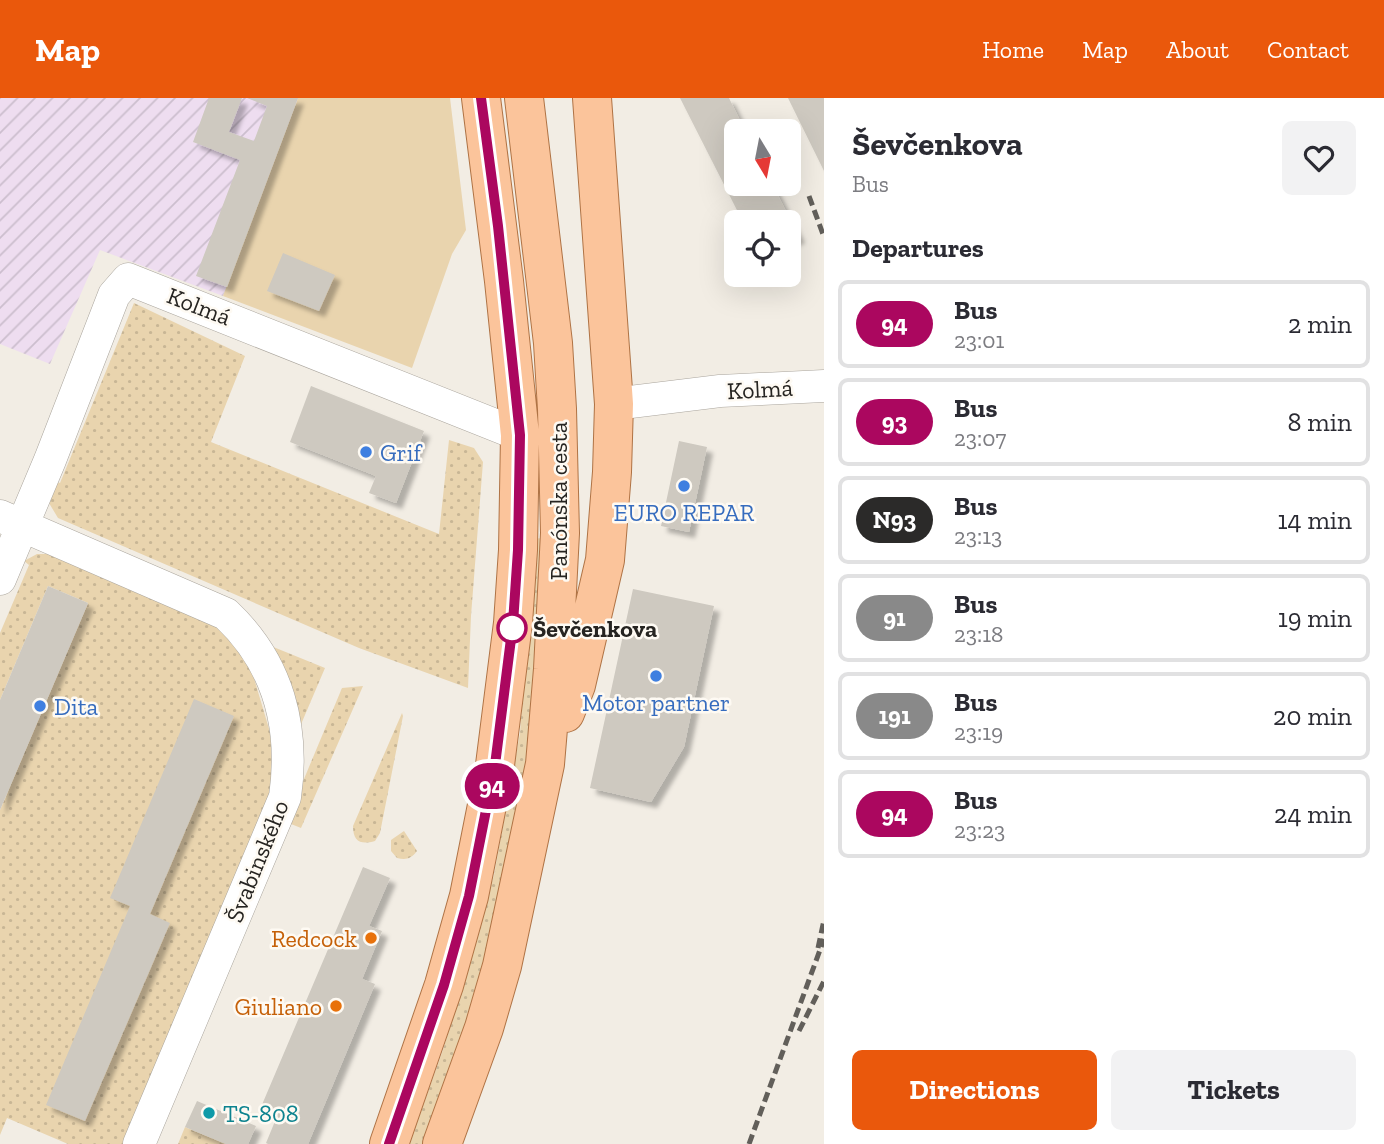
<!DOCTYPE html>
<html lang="en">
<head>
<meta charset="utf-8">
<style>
	:root { --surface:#fff; --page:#f2f2f3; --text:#2b2b33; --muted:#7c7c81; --line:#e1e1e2; --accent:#ea580c }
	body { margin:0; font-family:"Zilla Slab",serif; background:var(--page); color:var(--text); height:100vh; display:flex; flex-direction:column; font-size:26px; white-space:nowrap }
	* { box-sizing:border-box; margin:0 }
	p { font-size:23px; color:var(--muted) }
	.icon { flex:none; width:38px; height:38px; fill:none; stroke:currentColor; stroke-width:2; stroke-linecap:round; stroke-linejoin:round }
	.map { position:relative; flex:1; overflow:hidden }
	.details { display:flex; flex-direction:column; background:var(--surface); width:560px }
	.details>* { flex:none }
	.badge { padding:0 14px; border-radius:23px; font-size:24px; line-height:46px }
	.needle { width:46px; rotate:170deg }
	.tools { position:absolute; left:724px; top:21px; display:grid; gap:14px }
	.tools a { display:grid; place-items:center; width:77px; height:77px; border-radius:10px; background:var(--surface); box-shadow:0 7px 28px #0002; font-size:35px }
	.map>.badge { position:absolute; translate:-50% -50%; box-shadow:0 0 0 4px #fff }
	h2 { padding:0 28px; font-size:26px; line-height:63px }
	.round { display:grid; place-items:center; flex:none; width:74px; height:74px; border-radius:10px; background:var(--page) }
	.summary { display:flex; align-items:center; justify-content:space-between; height:119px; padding:0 28px }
	h1 { font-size:33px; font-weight:800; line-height:52px }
	.action { display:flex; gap:14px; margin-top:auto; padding:14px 28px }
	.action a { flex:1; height:80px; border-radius:10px; background:var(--accent); color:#fff; font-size:28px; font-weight:800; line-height:80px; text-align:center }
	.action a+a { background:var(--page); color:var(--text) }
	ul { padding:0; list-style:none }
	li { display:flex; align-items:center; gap:21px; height:88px; margin:0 14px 10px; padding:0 14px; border:4px solid var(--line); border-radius:10px }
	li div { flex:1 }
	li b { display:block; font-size:26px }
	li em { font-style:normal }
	li .badge { min-width:77px; font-weight:700; text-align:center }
	header { display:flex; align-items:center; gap:42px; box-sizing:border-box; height:98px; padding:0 35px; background:var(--accent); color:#fff }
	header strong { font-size:33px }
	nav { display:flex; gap:38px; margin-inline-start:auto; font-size:24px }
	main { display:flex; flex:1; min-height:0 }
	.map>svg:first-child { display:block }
	.industrial { fill:url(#industrial-furrows) }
	.grass { fill:url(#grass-dots) }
	.garden { fill:#e9d4ae }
	.building { fill:#cec9c0; filter:url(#shadow) }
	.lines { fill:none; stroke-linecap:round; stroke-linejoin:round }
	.minor-casing { stroke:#aaa59d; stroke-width:33 }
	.major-casing { stroke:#af7345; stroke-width:40 }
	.minor { stroke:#fff; stroke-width:32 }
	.major { stroke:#fbc49b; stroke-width:38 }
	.rail { stroke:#625f5a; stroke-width:5; stroke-dasharray:10 5; stroke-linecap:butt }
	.line-casing { stroke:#fff; stroke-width:16 }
	.line { stroke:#ab075f; stroke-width:10 }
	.shop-dot { fill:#3f7fe0; stroke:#fefaf3; stroke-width:2.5 }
	.stop-dot { fill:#fff; stroke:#ab075f; stroke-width:3.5 }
	.food-dot { fill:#e8710a; stroke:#fefaf3; stroke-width:2.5 }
	.culture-dot { fill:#0f9aa8; stroke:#fefaf3; stroke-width:2.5 }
	.labels { text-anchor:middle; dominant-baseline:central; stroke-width:5; stroke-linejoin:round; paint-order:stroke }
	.street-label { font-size:24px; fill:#262421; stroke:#fefaf3 }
	.shop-label { font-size:24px; fill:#366cbe; stroke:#fefaf3; text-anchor:start }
	.stop-label { font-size:24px; font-weight:bold; fill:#262421; stroke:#fefaf3; text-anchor:start }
	.food-label { font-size:24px; fill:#c56008; stroke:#fefaf3; text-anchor:end }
	.culture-label { font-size:24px; fill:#0d838f; stroke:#fefaf3; text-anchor:start }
</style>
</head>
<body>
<header>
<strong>Map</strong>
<nav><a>Home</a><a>Map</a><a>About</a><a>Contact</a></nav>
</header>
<main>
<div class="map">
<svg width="824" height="1046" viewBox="0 0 824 1046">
	<defs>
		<pattern id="industrial-furrows" width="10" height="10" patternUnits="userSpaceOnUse" patternTransform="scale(1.75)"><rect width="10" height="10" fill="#eeddf0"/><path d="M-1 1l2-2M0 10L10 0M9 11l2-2" fill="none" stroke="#ccbece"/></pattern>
		<pattern id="grass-dots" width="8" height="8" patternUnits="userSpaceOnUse" patternTransform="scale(1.75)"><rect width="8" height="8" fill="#e9d4ae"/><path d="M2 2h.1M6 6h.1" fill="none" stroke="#c8b695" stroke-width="1.8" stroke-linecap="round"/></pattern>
		<filter id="shadow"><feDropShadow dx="6" dy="6" stdDeviation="2" flood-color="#0004"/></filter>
	</defs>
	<rect width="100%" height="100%" fill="#f2ede4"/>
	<path class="industrial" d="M 0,0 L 298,0 L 223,198 L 100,152 L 50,266 L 0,246 Z"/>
	<path class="grass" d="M 134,205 L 245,258 L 211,344 L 439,436 L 449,342 L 474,350 L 483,364 L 471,518 L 468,590 L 359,550 L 58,420 L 49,405 L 50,382 L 60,385 Z
		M 549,439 L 541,575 L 508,790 L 462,946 L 424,1046 L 409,1046 L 443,952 L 494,777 L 520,635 L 534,441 Z
		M 37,456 L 59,456 L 215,524 L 251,570 L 275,651 L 270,708 L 123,1046 L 68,1046 L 7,1020 L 0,1037 L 0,712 L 88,505 L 48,488 L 0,602 L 0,535 L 29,467 L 24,463 Z
		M 266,546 L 325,570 L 299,631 Z
		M 363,588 L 301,730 L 286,724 L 342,590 Z
		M 402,615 L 403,618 L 380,735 L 375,743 C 361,747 353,744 353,728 Z
		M 404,733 L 417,753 C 411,761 406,762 397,760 L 391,753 L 391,742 Z
		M 185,1029 L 226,1046 L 178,1046 Z"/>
	<path class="garden" d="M 298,0 L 450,0 L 466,132 L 452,156 L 412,270 L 223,198 Z"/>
	<path class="building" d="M 209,0 L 242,0 L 229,34 L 254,43 L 267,8 L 247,0 L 298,0 L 227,189 L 196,178 L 240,62 L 193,44 Z
		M 680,0 L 729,0 L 745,33 L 737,33 L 737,86 L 772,86 L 799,139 L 789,144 L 789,124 L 743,124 Z
		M 788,0 L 824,0 L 824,73 Z
		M 283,155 L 335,177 L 319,213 L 267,193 Z
		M 311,288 L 424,333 L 396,405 L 369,395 L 376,378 L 290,344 Z
		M 679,343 L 707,349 L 689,434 L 661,428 Z
		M 48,488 L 88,505 L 0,712 L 0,602 Z
		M 633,491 L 714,508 L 684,649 L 651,704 L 590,690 Z
		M 194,601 L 234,618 L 150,816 L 170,825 L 85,1023 L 46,1007 L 130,808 L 110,800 Z
		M 363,769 L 390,780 L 369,828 L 382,833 L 362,881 L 375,886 L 308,1046 L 268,1046 L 266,1045 L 278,1016 L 261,1009 Z
		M 197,1003 L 256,1028 L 248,1046 L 226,1046 L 185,1029 Z"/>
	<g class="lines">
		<g class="minor-casing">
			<path id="minor" d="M 614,306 L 720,293 L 824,288
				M 0,418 L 226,516 C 278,565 295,629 285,699 L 139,1046
				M 0,481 L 50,362 L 114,197 L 128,181 L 520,337"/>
		</g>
		<g class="major-casing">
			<path id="major" d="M 565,615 L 576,587 L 605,462 L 612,374 L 614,306 L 592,0
				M 389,1046 L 444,887 L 469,798 L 495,667 L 513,525 L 518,452 L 520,337 L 504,183 L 481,0
				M 442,1046 L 484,930 L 502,868 L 545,666 L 553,571 L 560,435 L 557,311 L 553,245 L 524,0"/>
		</g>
		<use href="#minor" class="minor"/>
		<use href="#major" class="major"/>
		<path class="rail" d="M 809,98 L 824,139
			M 818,850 L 824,822
			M 799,933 L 824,883
			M 749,1046 L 824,841"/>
	</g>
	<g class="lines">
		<g class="line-casing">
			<path id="line" d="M 389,1046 L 444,887 L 469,798 L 495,667 L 513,525 L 518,452 L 520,337 L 498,128 L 481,0"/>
		</g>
		<use href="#line" class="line"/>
	</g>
	<g class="shop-dot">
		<circle cx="366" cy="354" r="7"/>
		<circle cx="684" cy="388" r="7"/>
		<circle cx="656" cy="578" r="7"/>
		<circle cx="40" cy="608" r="7"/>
	</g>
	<circle class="stop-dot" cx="512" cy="530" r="14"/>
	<g class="food-dot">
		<circle cx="371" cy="840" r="7"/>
		<circle cx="336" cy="908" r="7"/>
	</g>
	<circle class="culture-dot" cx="209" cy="1015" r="7"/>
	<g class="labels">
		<g class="street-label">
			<text transform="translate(199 208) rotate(21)">Kolmá</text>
			<text transform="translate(760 291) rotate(-3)">Kolmá</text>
			<text transform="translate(558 403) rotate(-90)">Panónska cesta</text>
			<text transform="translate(257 763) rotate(-68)">Švabinského</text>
		</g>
		<g class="shop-label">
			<text x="380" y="354">Grif</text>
			<text x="684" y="414" text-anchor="middle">EURO REPAR</text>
			<text x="656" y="604" text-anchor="middle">Motor partner</text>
			<text x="54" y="608">Dita</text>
		</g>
		<g class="stop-label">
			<text x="533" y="530">Ševčenkova</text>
		</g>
		<g class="food-label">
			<text x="357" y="840">Redcock</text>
			<text x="322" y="908">Giuliano</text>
		</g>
		<g class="culture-label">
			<text x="223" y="1015">TS-808</text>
		</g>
	</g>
</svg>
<div class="tools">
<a><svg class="needle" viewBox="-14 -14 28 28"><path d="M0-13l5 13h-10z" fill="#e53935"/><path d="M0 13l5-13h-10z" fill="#7c7c81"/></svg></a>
<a><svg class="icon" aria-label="locate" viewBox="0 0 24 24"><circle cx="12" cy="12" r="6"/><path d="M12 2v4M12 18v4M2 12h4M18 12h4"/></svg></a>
</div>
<b class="badge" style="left:492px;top:688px;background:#ab075f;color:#fff">94</b>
</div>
<section class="details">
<div class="summary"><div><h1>Ševčenkova</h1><p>Bus</p></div><a class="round"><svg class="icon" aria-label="heart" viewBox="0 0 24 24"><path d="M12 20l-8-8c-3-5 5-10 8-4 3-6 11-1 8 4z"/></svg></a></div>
<h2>Departures</h2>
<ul>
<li><span class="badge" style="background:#ab075f;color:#fff">94</span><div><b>Bus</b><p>23:01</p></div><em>2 min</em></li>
<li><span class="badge" style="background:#ab075f;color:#fff">93</span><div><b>Bus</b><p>23:07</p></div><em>8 min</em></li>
<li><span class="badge" style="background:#2b2a29;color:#fff">N93</span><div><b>Bus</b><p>23:13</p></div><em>14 min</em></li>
<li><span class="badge" style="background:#898989;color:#fff">91</span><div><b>Bus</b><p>23:18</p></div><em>19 min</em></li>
<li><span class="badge" style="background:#898989;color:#fff">191</span><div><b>Bus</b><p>23:19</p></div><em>20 min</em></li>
<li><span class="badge" style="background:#ab075f;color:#fff">94</span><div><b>Bus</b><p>23:23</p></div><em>24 min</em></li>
</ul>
<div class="action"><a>Directions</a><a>Tickets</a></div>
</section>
</main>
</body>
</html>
